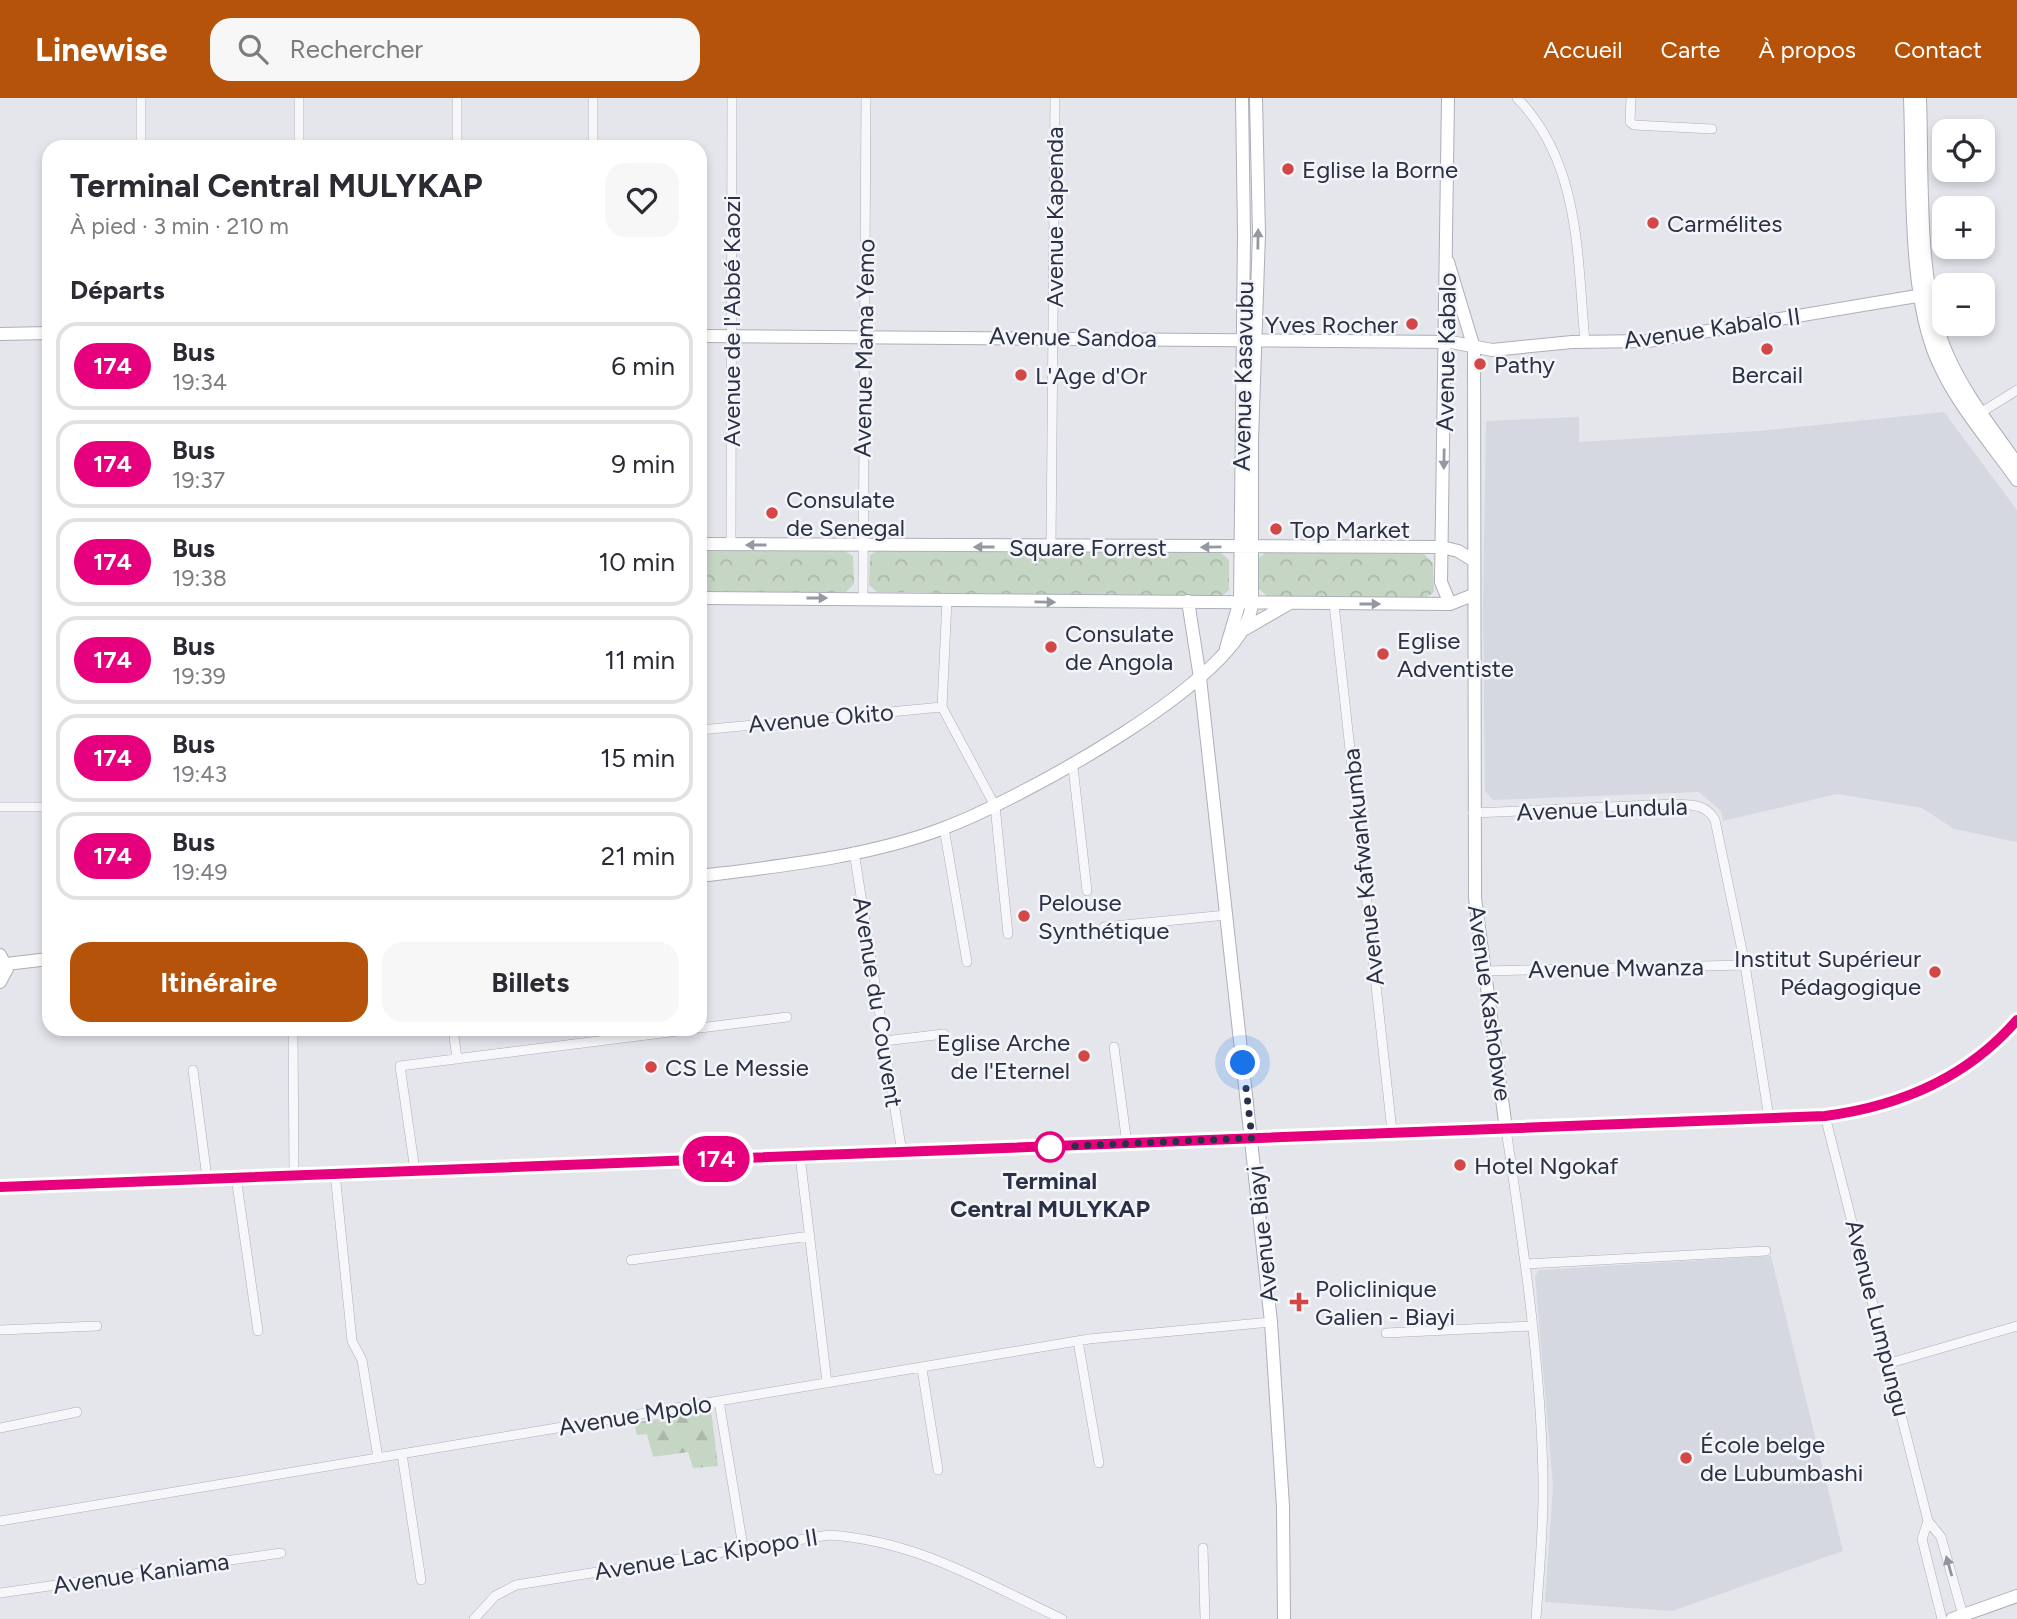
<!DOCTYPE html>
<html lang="fr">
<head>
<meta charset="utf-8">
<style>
	:root { --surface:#fff; --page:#f7f7f7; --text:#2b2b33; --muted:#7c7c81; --line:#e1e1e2; --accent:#b45309 }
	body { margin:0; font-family:Figtree,sans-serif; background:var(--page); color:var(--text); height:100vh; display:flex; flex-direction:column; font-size:26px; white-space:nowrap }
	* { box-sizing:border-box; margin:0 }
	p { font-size:23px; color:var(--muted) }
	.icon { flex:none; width:38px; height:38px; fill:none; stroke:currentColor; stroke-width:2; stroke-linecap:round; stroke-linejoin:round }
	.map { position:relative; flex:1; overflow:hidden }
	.panel { position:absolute; left:42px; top:42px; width:665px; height:896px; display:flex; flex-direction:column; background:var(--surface); border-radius:21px; box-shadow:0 4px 10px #0003 }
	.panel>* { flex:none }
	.badge { padding:0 14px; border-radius:23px; font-size:24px; line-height:46px }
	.buttons { position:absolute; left:1932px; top:21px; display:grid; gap:14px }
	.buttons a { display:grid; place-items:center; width:63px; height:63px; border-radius:14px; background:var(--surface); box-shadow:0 4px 10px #0003; font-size:35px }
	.you { position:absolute; width:35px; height:35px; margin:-18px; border:5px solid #fff; border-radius:50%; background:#1a73e8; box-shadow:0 0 0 10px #1a73e833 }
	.map>.badge { position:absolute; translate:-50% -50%; box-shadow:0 0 0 4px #fff }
	h2 { padding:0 28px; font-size:26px; line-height:63px }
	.round { display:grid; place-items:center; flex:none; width:74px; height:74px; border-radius:21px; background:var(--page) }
	.headline { display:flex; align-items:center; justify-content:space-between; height:119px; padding:0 28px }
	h1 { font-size:33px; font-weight:700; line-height:52px }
	.cta { display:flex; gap:14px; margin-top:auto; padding:14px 28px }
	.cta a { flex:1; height:80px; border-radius:21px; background:var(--accent); color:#fff; font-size:28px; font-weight:700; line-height:80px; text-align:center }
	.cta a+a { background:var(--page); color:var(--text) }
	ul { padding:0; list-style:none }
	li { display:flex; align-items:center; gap:21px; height:88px; margin:0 14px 10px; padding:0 14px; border:4px solid var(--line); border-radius:21px }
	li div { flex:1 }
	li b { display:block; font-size:26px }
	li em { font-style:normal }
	li .badge { min-width:77px; font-weight:700; text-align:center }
	header { display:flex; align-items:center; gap:42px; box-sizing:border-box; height:98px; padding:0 35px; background:var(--accent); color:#fff }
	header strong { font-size:33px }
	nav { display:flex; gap:38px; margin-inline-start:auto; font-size:24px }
	.search { width:490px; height:63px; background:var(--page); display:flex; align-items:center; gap:18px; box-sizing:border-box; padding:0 24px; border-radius:21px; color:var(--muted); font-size:26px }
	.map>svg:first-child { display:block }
	.built { fill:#d6d8e1 }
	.forest { fill:url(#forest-firs) }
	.park { fill:url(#park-crowns) }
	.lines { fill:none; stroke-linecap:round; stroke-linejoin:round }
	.street-casing { stroke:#acafba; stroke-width:10 }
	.secondary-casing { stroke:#acafba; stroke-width:14 }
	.street { stroke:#f7f7fa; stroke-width:9 }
	.secondary { stroke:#fff; stroke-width:12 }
	.oneway { fill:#9498a2 }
	.oneway2 { fill:#9094a0 }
	.line-casing { stroke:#fff; stroke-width:16 }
	.line { stroke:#e6007e; stroke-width:10 }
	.walk { stroke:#2a3045; stroke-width:7; stroke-dasharray:0 12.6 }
	.poi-dot { fill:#d34747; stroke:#f4f5f9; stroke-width:2.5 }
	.stop-dot { fill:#fff; stroke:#e6007e; stroke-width:3.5 }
	.labels { text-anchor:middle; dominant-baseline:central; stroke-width:5; stroke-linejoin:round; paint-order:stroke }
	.poi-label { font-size:24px; fill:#2a3045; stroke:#f4f5f9; text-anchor:start }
	.street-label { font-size:24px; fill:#2a3045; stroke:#f4f5f9 }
	.stop-label { font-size:24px; font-weight:bold; fill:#2a3045; stroke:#f4f5f9 }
</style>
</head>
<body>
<header>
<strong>Linewise</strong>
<div class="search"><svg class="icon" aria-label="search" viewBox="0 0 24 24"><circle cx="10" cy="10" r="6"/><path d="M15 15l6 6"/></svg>Rechercher</div>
<nav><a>Accueil</a><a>Carte</a><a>À propos</a><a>Contact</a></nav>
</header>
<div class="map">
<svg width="2017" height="1521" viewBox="0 0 2017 1521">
	<defs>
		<pattern id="forest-firs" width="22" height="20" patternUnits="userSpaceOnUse" patternTransform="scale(1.75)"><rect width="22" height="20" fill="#c6d6c5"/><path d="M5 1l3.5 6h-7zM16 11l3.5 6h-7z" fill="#aab8ab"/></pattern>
		<pattern id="park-crowns" width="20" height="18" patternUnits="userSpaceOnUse" patternTransform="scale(1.75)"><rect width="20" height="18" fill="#c6d6c5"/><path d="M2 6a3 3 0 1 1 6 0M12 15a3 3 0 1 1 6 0" fill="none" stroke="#aab8ab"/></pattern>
	</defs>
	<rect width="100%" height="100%" fill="#e4e6ec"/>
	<path class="built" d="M 1944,314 L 2017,412 L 2017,744 L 1954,731 L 1922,710 L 1837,696 L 1723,723 L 1721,713 L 1699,694 L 1493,702 L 1485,693 L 1483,510 L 1486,323 L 1579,319 L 1579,344 L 1758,333 Z
		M 1771,1158 L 1843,1453 L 1672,1513 L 1545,1504 L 1553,1388 L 1535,1178 L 1539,1172 Z"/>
	<path class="forest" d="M 711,1312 L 718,1368 L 693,1370 L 688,1354 L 653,1359 L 647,1336 L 637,1337 L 634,1325 Z"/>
	<path class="park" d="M 700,451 L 843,452 L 853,458 L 854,486 L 846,494 L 700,494 Z
		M 878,452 L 1220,454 L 1229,462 L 1229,492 L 1221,499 L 877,494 L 869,487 L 870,457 Z
		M 1267,454 L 1424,456 L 1433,465 L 1434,494 L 1426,500 L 1268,499 L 1258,490 L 1258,460 Z"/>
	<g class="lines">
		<g class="street-casing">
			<path id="street" d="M 141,0 L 141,49
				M 1517,0 C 1581,65 1577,160 1585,244
				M 1631,0 L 1630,24 L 1634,27 L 1712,31
				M 299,49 L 299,0
				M 457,49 L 457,0
				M 593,49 L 593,0
				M 1977,317 L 2017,292
				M 731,447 L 732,0
				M 1051,449 L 1055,0
				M 863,500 L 866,0
				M 947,502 L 942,609 L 995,708 L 1008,836
				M 1334,506 L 1392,1033
				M 700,632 L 942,609
				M 1073,669 L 1087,793
				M 0,709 L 49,709
				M 1473,715 L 1675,706 C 1693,707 1706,706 1715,722 L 1745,867 L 1769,1020
				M 944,730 L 967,864
				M 854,754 L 902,1055
				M 1104,829 L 1226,817
				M 1486,873 L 1745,867
				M 700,930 L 787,919
				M 293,931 L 294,1076
				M 453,931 L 457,961
				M 884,943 L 944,936
				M 1114,949 L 1127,1046
				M 193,972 L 207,1080
				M 1825,1018 L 1928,1423 L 1941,1439 L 1964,1521
				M 1506,1031 C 1523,1147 1541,1264 1543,1382 C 1544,1428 1539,1475 1536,1521
				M 800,1058 L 827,1285
				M 415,1073 L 400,968 L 694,931
				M 335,1075 L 352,1243 L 362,1262 L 378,1360
				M 236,1079 L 258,1233
				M 631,1162 L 810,1138
				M 1526,1166 L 1766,1153
				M 0,1232 L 97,1228
				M 1386,1235 L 1533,1228
				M 1078,1243 L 1099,1365
				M 1890,1265 L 2017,1228
				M 922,1271 L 938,1372
				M 719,1303 L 743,1449
				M 0,1330 L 77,1314
				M 402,1356 L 421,1482
				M 0,1423 L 1089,1241 L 1271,1224
				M 1928,1423 L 1922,1441 L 1942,1521
				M 1203,1450 L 1205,1521
				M 0,1495 L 281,1455
				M 474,1521 L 495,1498 L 516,1487 L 829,1437 C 918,1443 983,1484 1062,1521"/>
		</g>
		<g class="secondary-casing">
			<path id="secondary" d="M 1448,0 L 1441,484 L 1450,506
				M 1910,0 C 1913,76 1907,199 1939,266 C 1958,308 1991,345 2017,382
				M 1920,0 C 1923,77 1916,189 1948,258 C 1965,297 1993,331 2017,366
				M 1448,164 L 1474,250 L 1475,800 L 1506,1031
				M 0,236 L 49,235
				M 700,238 L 1451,244 L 1492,252 L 1572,244 L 1648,243 L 1929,196
				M 700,446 L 1442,449 L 1458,453 L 1473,462
				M 700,500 L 1450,506 L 1473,497
				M 1188,503 L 1200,580 L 1271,1224 L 1283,1408 L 1284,1521
				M 1245,531 L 1290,505
				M 1226,550 L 1240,503 L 1244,136 L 1242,0
				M 700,778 C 781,768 868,759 944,730 C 1012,705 1250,579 1252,504 L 1252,341 L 1259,136 L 1256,0
				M 0,857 L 7,871 L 0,884
				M 6,866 L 49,861
				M 0,1089 L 1825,1018 C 1900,1008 1967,980 2017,922
				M 1952,1521 L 2017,1498"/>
		</g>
		<use href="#street" class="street"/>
		<use href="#secondary" class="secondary"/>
	</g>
	<defs><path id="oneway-solid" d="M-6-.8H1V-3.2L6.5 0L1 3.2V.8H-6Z" transform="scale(1.75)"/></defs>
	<g class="oneway">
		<use href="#oneway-solid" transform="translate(1258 141) rotate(-89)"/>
		<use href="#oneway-solid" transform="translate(1444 361) rotate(91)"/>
		<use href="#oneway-solid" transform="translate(756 447) rotate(-180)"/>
		<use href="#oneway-solid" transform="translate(984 449) rotate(-180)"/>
		<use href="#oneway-solid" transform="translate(1211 449) rotate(179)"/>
		<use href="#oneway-solid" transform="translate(817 500)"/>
		<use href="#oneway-solid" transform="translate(1045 504) rotate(1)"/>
		<use href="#oneway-solid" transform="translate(1370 506)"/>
	</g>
	<use class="oneway2" href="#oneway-solid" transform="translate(1949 1468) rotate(-106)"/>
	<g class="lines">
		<g class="line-casing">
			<path id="line" d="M 0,1089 L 1825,1018 C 1901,1008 1967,980 2017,922"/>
		</g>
		<use href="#line" class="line"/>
		<path class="walk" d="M 1050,1049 L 1252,1040 L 1243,965"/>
	</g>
	<g class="poi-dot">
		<circle cx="1288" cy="71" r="7"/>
		<circle cx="1653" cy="125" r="7"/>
		<circle cx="1412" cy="226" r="7"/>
		<circle cx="1767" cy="251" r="7"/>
		<circle cx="1480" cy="266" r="7"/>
		<circle cx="1021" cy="277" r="7"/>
		<circle cx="772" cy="415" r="7"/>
		<circle cx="1276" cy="431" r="7"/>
		<circle cx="1051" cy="549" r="7"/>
		<circle cx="1383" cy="556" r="7"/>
		<circle cx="1024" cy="818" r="7"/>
		<circle cx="1935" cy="874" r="7"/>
		<circle cx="1084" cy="958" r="7"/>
		<circle cx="651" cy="969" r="7"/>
		<circle cx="1460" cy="1067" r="7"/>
		<path d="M1295.5 1193.5h7v7h7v7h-7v7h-7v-7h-7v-7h7z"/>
		<circle cx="1686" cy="1360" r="7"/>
	</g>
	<circle class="stop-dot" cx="1050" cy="1049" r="14"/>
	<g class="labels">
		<g class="poi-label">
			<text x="1302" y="71">Eglise la Borne</text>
			<text x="1667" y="125">Carmélites</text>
			<text x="1398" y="226" text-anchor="end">Yves Rocher</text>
			<text x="1494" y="266">Pathy</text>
			<text x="1767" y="276" text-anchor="middle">Bercail</text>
			<text x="1035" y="277">L'Age d'Or</text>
			<text x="786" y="401">Consulate<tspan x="786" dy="28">de Senegal</tspan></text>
			<text x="1290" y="431">Top Market</text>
			<text x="1065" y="535">Consulate<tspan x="1065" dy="28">de Angola</tspan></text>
			<text x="1397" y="542">Eglise<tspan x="1397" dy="28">Adventiste</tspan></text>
			<text x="1038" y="804">Pelouse<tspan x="1038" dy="28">Synthétique</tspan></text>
			<text x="1921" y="860" text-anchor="end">Institut Supérieur<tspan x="1921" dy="28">Pédagogique</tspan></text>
			<text x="1070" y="944" text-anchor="end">Eglise Arche<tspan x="1070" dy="28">de l'Eternel</tspan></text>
			<text x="665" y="969">CS Le Messie</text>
			<text x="1474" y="1067">Hotel Ngokaf</text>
			<text x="1315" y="1190">Policlinique<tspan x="1315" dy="28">Galien - Biayi</tspan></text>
			<text x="1700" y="1346">École belge<tspan x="1700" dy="28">de Lubumbashi</tspan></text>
		</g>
		<g class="street-label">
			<text transform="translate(1054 119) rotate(-90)">Avenue Kapenda</text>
			<text transform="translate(731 223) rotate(-90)">Avenue de l'Abbé Kaozi</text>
			<text transform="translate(1712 230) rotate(-8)">Avenue Kabalo II</text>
			<text transform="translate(1073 239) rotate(1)">Avenue Sandoa</text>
			<text transform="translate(864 250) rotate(-89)">Avenue Mama Yemo</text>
			<text transform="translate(1446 254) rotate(-89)">Avenue Kabalo</text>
			<text transform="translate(1243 278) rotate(-89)">Avenue Kasavubu</text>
			<text x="1088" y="449">Square Forrest</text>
			<text transform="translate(821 620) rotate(-5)">Avenue Okito</text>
			<text transform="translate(1602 711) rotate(-2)">Avenue Lundula</text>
			<text transform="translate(1363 769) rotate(-96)">Avenue Kafwankumba</text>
			<text transform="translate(1616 870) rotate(-1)">Avenue Mwanza</text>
			<text transform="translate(878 904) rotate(81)">Avenue du Couvent</text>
			<text transform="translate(1490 905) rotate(82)">Avenue Kashobwe</text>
			<text transform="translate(1262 1136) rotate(-96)">Avenue Biayi</text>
			<text transform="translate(1878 1220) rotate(76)">Avenue Lumpungu</text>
			<text transform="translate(635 1317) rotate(-9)">Avenue Mpolo</text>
			<text transform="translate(706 1456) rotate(-9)">Avenue Lac Kipopo II</text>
			<text transform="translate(141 1475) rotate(-8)">Avenue Kaniama</text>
		</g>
		<g class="stop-label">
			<text x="1050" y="1082">Terminal<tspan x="1050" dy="28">Central MULYKAP</tspan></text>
		</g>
	</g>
</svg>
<div class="buttons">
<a><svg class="icon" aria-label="locate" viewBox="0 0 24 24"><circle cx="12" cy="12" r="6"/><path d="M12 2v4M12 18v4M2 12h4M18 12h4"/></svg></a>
<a>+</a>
<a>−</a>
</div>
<div class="you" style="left:1243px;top:965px"></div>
<b class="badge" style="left:716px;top:1061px;background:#e6007e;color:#fff">174</b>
<section class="panel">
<div class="headline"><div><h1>Terminal Central MULYKAP</h1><p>À pied · 3 min · 210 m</p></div><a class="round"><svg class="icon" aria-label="heart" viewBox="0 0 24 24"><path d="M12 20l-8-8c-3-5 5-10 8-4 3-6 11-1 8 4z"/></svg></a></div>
<h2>Départs</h2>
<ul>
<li><span class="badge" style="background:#e6007e;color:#fff">174</span><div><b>Bus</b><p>19:34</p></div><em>6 min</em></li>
<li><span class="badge" style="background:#e6007e;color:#fff">174</span><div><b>Bus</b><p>19:37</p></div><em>9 min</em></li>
<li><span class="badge" style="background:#e6007e;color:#fff">174</span><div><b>Bus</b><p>19:38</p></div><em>10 min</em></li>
<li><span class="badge" style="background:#e6007e;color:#fff">174</span><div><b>Bus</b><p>19:39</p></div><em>11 min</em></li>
<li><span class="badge" style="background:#e6007e;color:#fff">174</span><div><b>Bus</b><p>19:43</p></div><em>15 min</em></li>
<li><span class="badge" style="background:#e6007e;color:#fff">174</span><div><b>Bus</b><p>19:49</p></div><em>21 min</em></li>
</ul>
<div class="cta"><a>Itinéraire</a><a>Billets</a></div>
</section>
</div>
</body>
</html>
